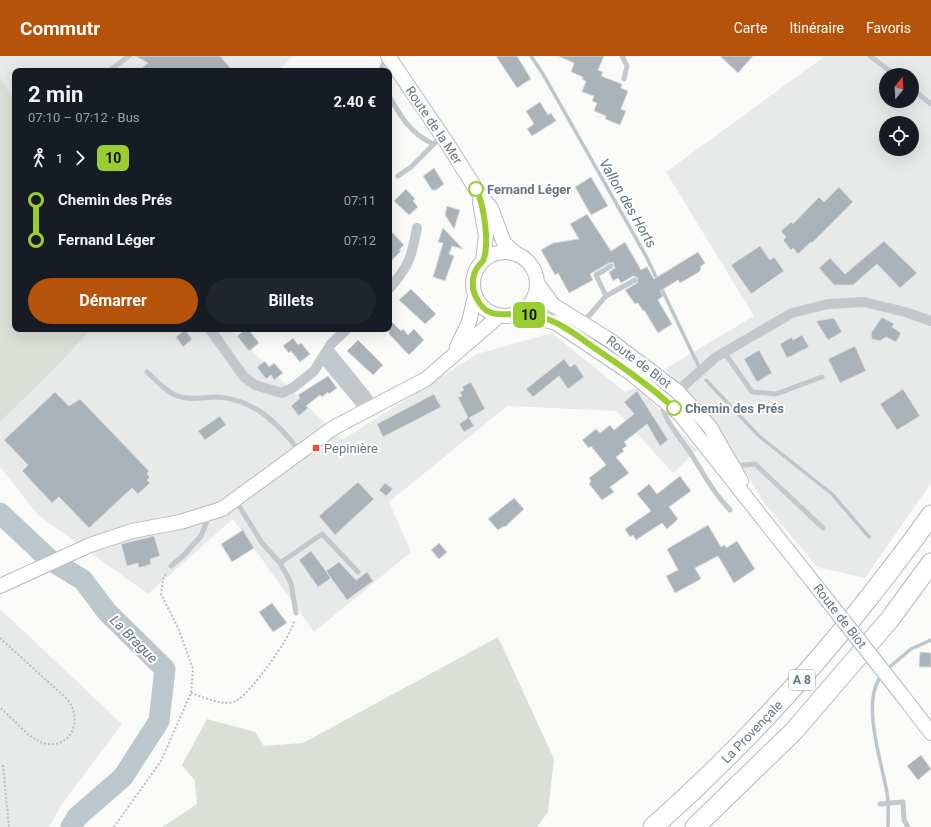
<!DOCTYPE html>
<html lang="fr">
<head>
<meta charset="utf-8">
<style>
	:root { --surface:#171b24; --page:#20242c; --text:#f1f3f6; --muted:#9ea1a6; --accent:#b45309 }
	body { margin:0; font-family:Roboto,sans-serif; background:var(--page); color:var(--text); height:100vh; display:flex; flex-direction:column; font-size:15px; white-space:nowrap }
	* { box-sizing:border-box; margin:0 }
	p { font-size:13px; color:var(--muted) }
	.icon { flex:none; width:22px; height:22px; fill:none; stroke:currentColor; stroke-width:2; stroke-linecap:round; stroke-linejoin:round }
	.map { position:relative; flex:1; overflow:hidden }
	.sheet { position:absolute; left:12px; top:12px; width:380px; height:264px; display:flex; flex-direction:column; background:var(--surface); border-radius:8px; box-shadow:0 4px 16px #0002 }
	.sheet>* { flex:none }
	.badge { padding:0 8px; border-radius:6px; font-size:14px; line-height:26px }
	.needle { width:26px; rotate:18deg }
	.fabs { position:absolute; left:879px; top:12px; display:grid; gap:8px }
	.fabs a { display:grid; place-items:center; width:40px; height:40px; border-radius:50%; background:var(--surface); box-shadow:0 4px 16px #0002; font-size:20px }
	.map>.badge { position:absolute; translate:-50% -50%; box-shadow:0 0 0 2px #fff }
	.legs { display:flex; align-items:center; gap:6px; height:44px; padding:0 16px; font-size:13px }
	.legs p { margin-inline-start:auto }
	.overview { display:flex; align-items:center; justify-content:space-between; height:68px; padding:0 16px }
	h1 { font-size:22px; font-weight:700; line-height:30px }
	.button { display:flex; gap:8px; margin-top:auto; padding:8px 16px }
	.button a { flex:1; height:46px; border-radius:24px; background:var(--accent); color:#fff; font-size:16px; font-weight:700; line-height:46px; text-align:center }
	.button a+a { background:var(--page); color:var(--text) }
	ul { padding:0 16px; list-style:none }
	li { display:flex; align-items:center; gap:14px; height:40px; font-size:15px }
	li i { display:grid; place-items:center; width:6px; height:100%; margin:0 5px; background:currentColor }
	li i::after { content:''; width:10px; height:10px; margin:-5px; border:3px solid; border-radius:50%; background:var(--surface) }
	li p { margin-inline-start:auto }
	li:first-child i { background:linear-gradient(#0000 50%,currentColor 0) }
	li:last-child i { background:linear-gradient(currentColor 50%,#0000 0) }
	header { display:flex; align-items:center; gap:24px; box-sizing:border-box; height:56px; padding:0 20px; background:var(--accent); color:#fff }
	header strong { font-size:19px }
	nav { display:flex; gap:22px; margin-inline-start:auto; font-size:14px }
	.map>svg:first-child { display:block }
	.built { fill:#e8e9e9; fill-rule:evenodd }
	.green { fill:#dadfd7 }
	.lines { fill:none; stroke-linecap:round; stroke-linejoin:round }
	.stream { stroke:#bbc7cb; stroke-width:3.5 }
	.river { stroke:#bbc7cb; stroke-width:21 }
	.building { fill:#aab3b9; stroke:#dcdcda }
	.secondary-casing { stroke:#b3babf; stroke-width:16 }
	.highway-casing { stroke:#b4b9bd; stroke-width:21 }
	.path { stroke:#bbbfc2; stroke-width:2; stroke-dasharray:2 2; stroke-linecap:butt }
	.lane { stroke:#c3c8cc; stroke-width:5 }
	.street { stroke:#c3c8cc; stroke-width:10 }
	.secondary { stroke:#fff; stroke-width:14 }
	.highway { stroke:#fff; stroke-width:19 }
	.secondary-bridge-casing { stroke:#b3babf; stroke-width:16; stroke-linecap:butt }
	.secondary-bridge { stroke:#fff; stroke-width:14 }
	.line-1-casing { stroke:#fff; stroke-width:9 }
	.line-1 { stroke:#9acd32; stroke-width:6 }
	.stop-1-dot { fill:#fff; stroke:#9acd32; stroke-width:2 }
	.poi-dot { fill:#e4572e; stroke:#fff; stroke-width:1.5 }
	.labels { text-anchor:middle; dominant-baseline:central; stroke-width:4; stroke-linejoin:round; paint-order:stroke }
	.shield { fill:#fff; stroke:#939fa8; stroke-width:1 }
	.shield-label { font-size:12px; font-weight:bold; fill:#657683 }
	.street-label { font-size:13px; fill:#657683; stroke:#fff }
	.stop-label { font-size:13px; font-weight:bold; fill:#657683; stroke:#fff; text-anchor:start }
	.poi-label { font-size:13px; fill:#657683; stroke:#fff; text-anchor:start }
	.water-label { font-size:14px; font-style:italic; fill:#60757c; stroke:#fff }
</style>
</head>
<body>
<header>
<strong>Commutr</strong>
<nav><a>Carte</a><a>Itinéraire</a><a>Favoris</a></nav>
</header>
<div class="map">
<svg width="931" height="771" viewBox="0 0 931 771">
	<rect width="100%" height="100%" fill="#fafaf8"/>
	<path class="built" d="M 0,0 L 293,0 L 278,15 L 15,15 L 15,41 L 10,38 L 0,21 Z
		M 825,0 L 931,0 L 931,427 L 865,522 L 817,511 L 765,448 L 718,372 L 665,313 L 754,260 L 666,116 ZM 886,19 L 912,19 L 912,45 L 886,45 ZM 886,67 L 912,67 L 912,93 L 886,93 Z
		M 91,273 L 230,273 L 342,384 L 477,298 L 552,277 L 625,336 L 638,331 L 697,394 L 673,417 L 616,355 L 507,350 L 389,446 L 411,496 L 314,576 L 233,463 L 148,538 L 38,459 L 0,411 L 0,366 L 61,306 Z
		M 0,553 L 122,668 L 62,748 L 49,771 L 0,771 Z"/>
	<path class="green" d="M 0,21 L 10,38 L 15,41 L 15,273 L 91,273 L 61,306 L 0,366 Z
		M 498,581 L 554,703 L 548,756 L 537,771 L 162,771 L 197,748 L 195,725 L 182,709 L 207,663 L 255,676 L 264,690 L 303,687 Z"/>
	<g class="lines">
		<path class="stream" d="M 531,0 L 543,18 L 646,200 L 698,309
			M 706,324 L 759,380 L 832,438 L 869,481
			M 886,614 L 911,593 L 931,584
			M 882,619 C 860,645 882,706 887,737 C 889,748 888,760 888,771"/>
		<path class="river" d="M 0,457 L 50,504 L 83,524 L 107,556 L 165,613 L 159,665 L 123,721 L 77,761 L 71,771"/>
	</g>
	<path class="building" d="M 135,0 L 220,0 L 233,15 L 138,15 L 148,7 Z
		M 496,0 L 517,0 L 531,23 L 517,32 Z
		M 558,0 L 604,0 L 598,14 L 603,16 L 601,20 L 622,28 L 621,32 L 628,35 L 621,53 L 626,55 L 620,69 L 605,63 L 606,60 L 594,55 L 597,47 L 592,45 L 594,40 L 582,36 L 586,25 L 582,23 L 583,21 L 571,16 L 574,7 Z
		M 720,0 L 753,0 L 738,17 Z
		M 540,46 L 548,59 L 551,57 L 556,65 L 532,80 L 527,73 L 534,68 L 526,55 Z
		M 434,112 L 444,128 L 436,134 L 432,134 L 423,120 Z
		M 591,121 L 608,150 L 591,159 L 575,131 Z
		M 839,131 L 853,146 L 812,187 L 811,186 L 798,198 L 793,192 L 791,194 L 783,184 L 786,181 L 781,175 L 791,166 L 793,168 L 819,141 L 824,146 Z
		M 406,133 L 415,143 L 413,145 L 418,151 L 409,159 L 394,145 Z
		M 447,150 L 460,154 L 454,173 L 445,159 Z
		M 587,158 L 611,195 L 625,186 L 641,214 L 647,211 L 654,223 L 698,196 L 705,207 L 700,211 L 701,213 L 699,216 L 680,227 L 678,224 L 660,235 L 663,240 L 658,244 L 672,268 L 658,277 L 644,254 L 643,255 L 638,247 L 635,248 L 625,234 L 637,227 L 638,222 L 633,220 L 621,227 L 618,222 L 613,225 L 609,216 L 615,212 L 613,206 L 609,207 L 590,218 L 593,224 L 569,237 L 558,217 L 555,219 L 541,194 L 553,187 L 579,183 L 570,168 Z
		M 443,172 L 463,193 L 452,190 L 449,198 L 454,200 L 445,225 L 433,221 L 443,187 L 438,186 Z
		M 389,173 L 404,189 L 399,194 L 401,195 L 389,207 Z
		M 884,185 L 917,217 L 900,232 L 877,208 L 853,229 L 834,229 L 819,212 L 830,202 L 845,218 Z
		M 760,190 L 770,204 L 774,201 L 784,215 L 751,238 L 731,209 Z
		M 411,233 L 436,258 L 425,268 L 399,244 Z
		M 882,261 L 894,268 L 892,271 L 901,277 L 896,286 L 886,281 L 880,285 L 872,283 L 871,277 Z
		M 834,262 L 842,276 L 828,284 L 816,265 Z
		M 389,263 L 401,275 L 403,273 L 408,279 L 414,273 L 424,284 L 409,299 L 389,278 Z
		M 246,273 L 248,273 L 259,287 L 249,295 L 237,280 Z
		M 185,274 L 192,283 L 183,291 L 176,281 Z
		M 802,279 L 809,291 L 787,302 L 780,288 L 792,281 L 793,284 Z
		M 293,282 L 298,289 L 301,287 L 310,298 L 300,306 L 291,295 L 289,297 L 283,290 Z
		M 358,284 L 383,309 L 373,319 L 347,295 Z
		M 855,290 L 866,315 L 840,327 L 828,303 Z
		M 759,294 L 772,317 L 757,326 L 744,303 Z
		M 564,303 L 570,311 L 575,308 L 584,321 L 568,333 L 559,320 L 533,341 L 526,333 Z
		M 265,305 L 269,311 L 274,307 L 283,317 L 274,324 L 271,319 L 266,323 L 257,311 Z
		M 328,320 L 337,332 L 329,338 L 328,336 L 322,341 L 320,339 L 306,350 L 308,352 L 299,360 L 291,350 L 300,342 L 298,339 Z
		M 471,326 L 485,353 L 469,362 L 474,370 L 464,376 L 459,368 L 468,362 L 458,341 L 462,340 L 460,336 L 464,334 L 462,331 Z
		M 903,333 L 920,360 L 897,374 L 880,348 Z
		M 637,335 L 668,384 L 660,390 L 647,368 L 624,386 L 627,390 L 622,393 L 624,395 L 616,401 L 629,417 L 610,431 L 614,436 L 602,444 L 589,428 L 591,425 L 589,422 L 606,409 L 591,390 L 589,392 L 582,384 L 596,373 L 600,377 L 610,369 L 614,374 L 634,358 L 624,346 Z
		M 55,336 L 69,350 L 80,343 L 149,415 L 147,418 L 150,421 L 147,424 L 150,427 L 138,438 L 132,432 L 89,472 L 59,441 L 52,447 L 22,415 L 28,409 L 4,384 Z
		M 434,338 L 441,351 L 383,381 L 377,368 Z
		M 220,360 L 226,369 L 205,384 L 198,375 Z
		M 680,420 L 691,435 L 669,451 L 678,463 L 667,473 L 662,467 L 636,484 L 633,479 L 630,481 L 625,473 L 651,455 L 637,438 L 649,428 L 657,438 Z
		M 358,426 L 374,443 L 335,479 L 319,460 Z
		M 385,427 L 393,433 L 386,440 L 379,434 Z
		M 514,442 L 524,453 L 505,471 L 504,470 L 498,474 L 488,463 Z
		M 708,469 L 721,491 L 725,489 L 726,492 L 737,485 L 755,513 L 734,527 L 718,500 L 695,512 L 701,523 L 675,537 L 666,520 L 678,514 L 667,493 Z
		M 243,474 L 254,492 L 232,506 L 221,488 Z
		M 154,480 L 160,500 L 150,503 L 151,508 L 139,512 L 138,507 L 127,510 L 121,488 Z
		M 439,487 L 447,496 L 439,503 L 431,494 Z
		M 311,495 L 331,522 L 318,531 L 299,504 Z
		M 339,506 L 356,524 L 367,516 L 373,525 L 347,544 L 326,515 Z
		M 272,547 L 287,567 L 273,576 L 259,556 Z
		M 920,596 L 931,597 L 931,611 L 919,611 Z
		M 921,699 L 931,713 L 918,724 L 907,710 Z"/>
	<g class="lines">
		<g class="secondary-casing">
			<path id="secondary" d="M 388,0 L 447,87 L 479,138 L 491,152 L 504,187 L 516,198
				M 480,146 L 486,180 L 483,205
				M473 228a32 32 0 1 1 64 0a32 32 0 1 1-64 0Z
				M 537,227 L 553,249 L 608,283 L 677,335 L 710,371 L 741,425
				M 515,258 L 531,260 L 556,267 L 632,318 L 680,358 L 828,545
				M 457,291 L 469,266 L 475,240
				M 0,530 L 90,489 L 132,475 L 180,466 L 222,453 L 333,372 L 426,323 L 499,260
				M 902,639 L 931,677"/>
		</g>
		<g class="highway-casing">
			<path id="highway" d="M 653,771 C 733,700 805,623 871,539 C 891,513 912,487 931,459
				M 695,771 L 794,675 L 890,563 L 931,507"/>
		</g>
		<path class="path" d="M 0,582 L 67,643 C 84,663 71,695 43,687 C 29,683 12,661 0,652
			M 191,637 C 204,641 223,651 236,645 C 249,639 292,580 294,565
			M 3,709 L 9,771
			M 114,771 L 161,705 L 191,637 L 193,613 L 179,574 L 161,538 L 163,523 L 167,516"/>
		<path class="lane" d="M 622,0 L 627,10 L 624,23
			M 870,0 L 895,19
			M 109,15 L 129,0
			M 380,15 L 387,1
			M 912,33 L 931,48
			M 389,40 C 401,61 410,77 433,88
			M 398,120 L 411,111 L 441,81
			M 606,240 L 596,219 L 611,210
			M 581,264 L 587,262 L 606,240 L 635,224
			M 724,296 L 752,336 L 776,338 L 822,321
			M 147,316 C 156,324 167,337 178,340 C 191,345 204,341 217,341 C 254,343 279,368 299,395
			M 666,347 L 663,354 C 669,371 683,385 693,401 C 706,422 713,436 730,454
			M 733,410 L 755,408 L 823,472
			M 236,445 L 262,487 L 280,507 L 322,478 L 358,516
			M 280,507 L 291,527 L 296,557
			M 171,510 L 183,500 L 201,480 L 209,460
			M 880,748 L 903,746 L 904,764 L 908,771"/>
		<path class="street" d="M 389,233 C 410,209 411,202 417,172
			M 210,273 L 244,321 L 255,329 L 282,337 L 294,331 L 314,315 L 331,288 L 347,273
			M 328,293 L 366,340 L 373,351
			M 323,302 L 361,348 L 365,355
			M 672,340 L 716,301 L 792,257 L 828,248 L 864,246 L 905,256 L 931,265"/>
		<use href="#secondary" class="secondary"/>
		<use href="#highway" class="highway"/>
		<g class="secondary-bridge-casing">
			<path id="secondary-bridge" d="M 828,545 L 902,639"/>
		</g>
		<use href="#secondary-bridge" class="secondary-bridge"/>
	</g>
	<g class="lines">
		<g class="line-1-casing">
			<path id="line-1" d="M 476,133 C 484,148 490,189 483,205 C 481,207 479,209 477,212 C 472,220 471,232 476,241 C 486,262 498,258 517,258 C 527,258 537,260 547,263 C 564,269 579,281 593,291 C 621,310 649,329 674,352"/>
		</g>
		<use href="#line-1" class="line-1"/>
	</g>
	<g class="stop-1-dot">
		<circle cx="476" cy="133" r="7"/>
		<circle cx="674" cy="352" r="7"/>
	</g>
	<rect class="poi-dot" x="312" y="388" width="8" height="8" rx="2"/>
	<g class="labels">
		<rect class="shield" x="789" y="614" width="26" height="20" rx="3"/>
		<g class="shield-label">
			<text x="802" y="624">A 8</text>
		</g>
		<g class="street-label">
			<text transform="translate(434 69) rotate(56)">Route de la Mer</text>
			<text transform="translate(639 306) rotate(37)">Route de Biot</text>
			<text transform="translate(840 560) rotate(52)">Route de Biot</text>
			<text transform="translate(752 676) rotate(-46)">La Provençale</text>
		</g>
		<g class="stop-label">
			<text x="487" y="133">Fernand Léger</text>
			<text x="685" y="352">Chemin des Prés</text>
		</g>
		<g class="poi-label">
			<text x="324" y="392">Pepinière</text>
		</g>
		<g class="water-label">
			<text transform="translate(628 147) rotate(60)">Vallon des Horts</text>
			<text transform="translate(134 583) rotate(45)">La Brague</text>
		</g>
	</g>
</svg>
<div class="fabs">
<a><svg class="needle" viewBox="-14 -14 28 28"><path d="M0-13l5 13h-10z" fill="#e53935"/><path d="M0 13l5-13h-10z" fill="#9ea1a6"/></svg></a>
<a><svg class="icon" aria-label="locate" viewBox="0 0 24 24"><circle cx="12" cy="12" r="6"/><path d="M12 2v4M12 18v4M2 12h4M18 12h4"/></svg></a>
</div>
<b class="badge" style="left:529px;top:259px;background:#9acd32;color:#111">10</b>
<section class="sheet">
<div class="overview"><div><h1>2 min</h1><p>07:10 – 07:12 · Bus</p></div><b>2.40 €</b></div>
<div class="legs"><svg class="icon" aria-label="walk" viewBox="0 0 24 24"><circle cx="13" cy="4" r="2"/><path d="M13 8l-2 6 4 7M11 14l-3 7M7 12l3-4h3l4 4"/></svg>1<svg class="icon" aria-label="forward" viewBox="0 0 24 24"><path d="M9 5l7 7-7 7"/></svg><b class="badge" style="background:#9acd32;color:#111">10</b></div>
<ul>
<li><i style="color:#9acd32"></i><b>Chemin des Prés</b><p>07:11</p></li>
<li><i style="color:#9acd32"></i><b>Fernand Léger</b><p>07:12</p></li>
</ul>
<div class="button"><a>Démarrer</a><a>Billets</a></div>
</section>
</div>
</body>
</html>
